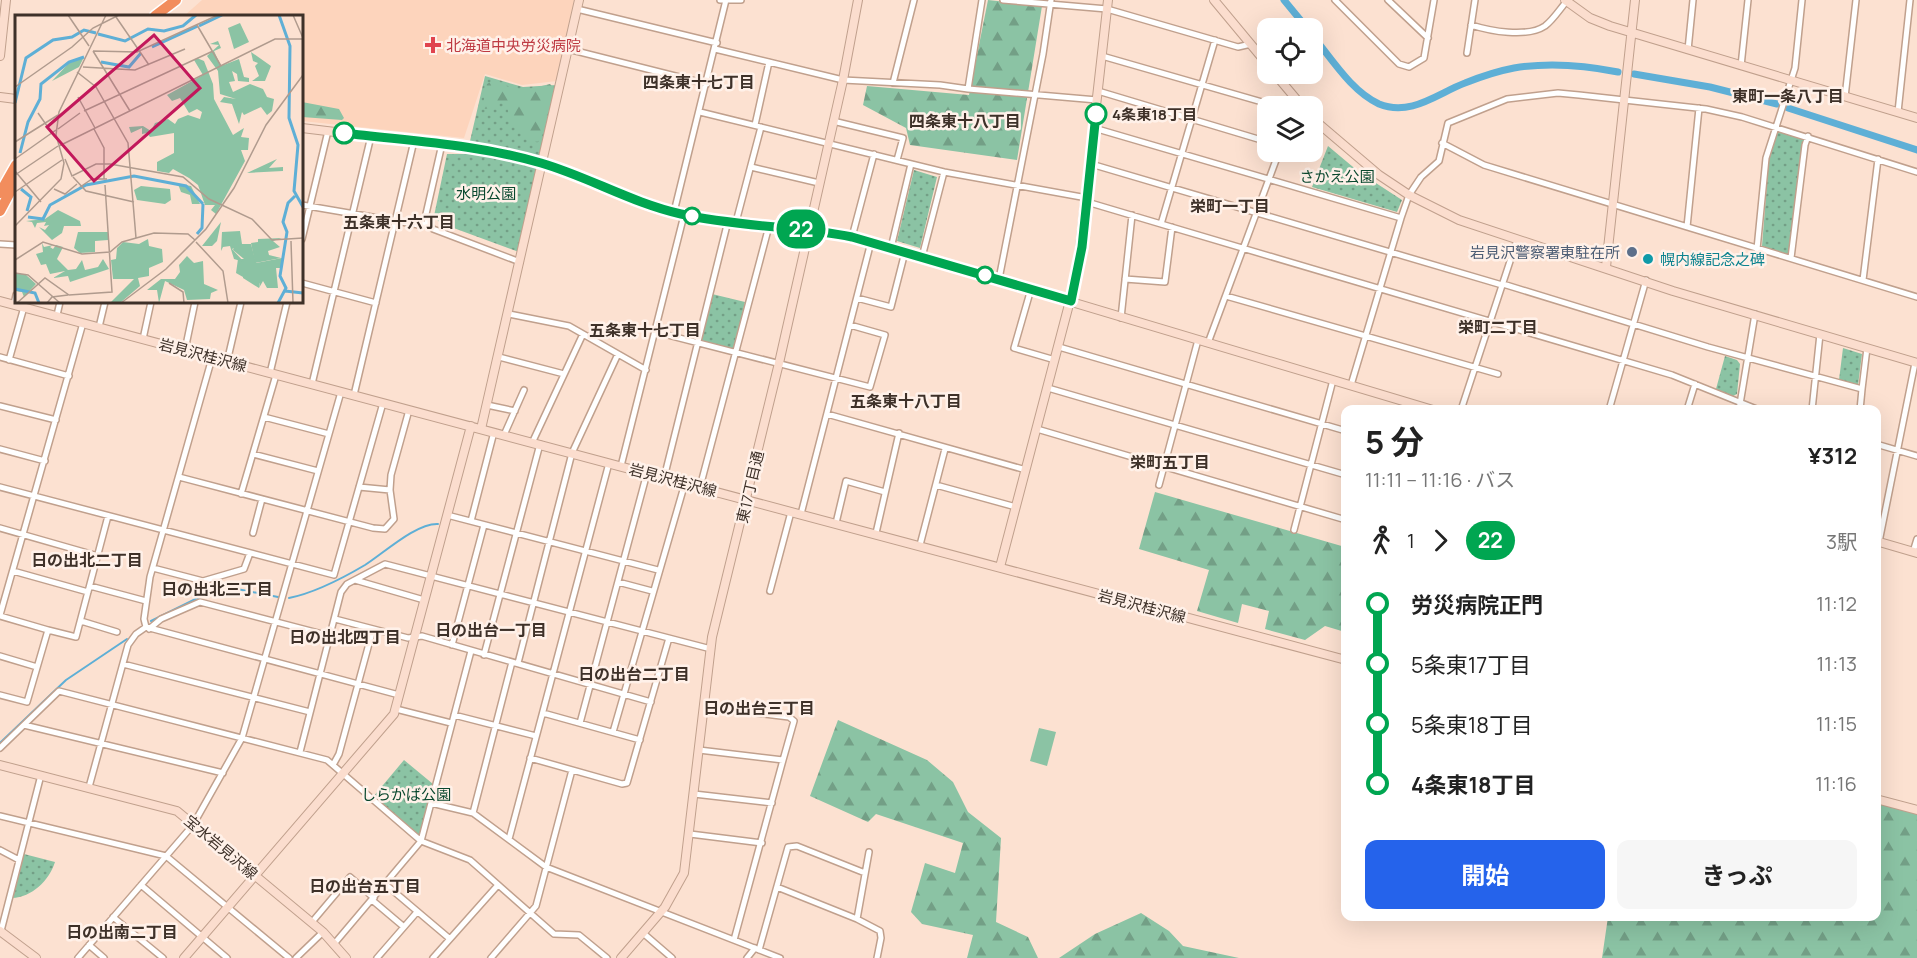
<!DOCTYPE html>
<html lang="ja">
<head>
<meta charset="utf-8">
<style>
	:root { --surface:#fff; --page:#f6f6f6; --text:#222; --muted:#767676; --accent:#2563eb }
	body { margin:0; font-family:Manrope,"Noto Sans JP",sans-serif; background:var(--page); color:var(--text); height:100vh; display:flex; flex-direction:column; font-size:22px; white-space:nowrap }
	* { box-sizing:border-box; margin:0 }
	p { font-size:20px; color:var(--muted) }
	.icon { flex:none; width:33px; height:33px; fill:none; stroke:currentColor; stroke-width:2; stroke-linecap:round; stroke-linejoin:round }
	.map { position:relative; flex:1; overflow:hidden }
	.details { position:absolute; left:1341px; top:405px; width:540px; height:516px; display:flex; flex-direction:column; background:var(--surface); border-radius:12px; box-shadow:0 6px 24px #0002 }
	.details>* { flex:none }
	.badge { padding:0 12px; border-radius:20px; font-size:21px; line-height:39px }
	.controls { position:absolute; left:1257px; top:18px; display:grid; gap:12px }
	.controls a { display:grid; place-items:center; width:66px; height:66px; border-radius:12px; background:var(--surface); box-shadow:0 6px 24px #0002; font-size:30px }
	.map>.badge { position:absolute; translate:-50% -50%; box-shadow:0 0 0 3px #fff }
	.legs { display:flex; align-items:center; gap:9px; height:66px; padding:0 24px; font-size:20px }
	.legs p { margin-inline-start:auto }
	.overview { display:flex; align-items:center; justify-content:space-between; height:102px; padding:0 24px }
	h1 { font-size:33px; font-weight:700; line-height:45px }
	.action { display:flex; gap:12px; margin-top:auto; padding:12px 24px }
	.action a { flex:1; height:69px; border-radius:12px; background:var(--accent); color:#fff; font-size:24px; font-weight:700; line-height:69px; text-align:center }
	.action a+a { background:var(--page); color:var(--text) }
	ul { padding:0 24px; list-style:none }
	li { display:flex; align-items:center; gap:21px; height:60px; font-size:22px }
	li i { display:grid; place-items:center; width:9px; height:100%; margin:0 8px; background:currentColor }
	li i::after { content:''; width:15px; height:15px; margin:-8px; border:4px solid; border-radius:50%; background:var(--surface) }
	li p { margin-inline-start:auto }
	li:first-child i { background:linear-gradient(#0000 50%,currentColor 0) }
	li:last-child i { background:linear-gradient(currentColor 50%,#0000 0) }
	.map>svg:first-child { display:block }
	.built { fill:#fdd4bc }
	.grass { fill:url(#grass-dots) }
	.forest { fill:url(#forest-firs) }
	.garden { fill:#8bc3a4 }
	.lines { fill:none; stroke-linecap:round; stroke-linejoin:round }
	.stream { stroke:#5eafd6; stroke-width:2 }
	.canal { stroke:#5eafd6; stroke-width:7 }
	.secondary-tunnel { stroke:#d6beaf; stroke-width:8; stroke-dasharray:8 4; stroke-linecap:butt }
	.street-casing { stroke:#c0a08d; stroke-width:8 }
	.secondary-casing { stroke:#c0a08d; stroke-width:10 }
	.highway-casing { stroke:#fff; stroke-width:13 }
	.street { stroke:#fff; stroke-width:5 }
	.secondary { stroke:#fbddce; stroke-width:8 }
	.highway { stroke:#f28d5d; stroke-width:10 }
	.line-1-casing { stroke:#fff; stroke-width:14 }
	.line-1 { stroke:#00a651; stroke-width:9 }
	.health-dot { fill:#e0444e; stroke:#fff1e9; stroke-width:2 }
	.stop-1-dot { fill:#fff; stroke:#00a651; stroke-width:3 }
	.service-dot { fill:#5c6f8a; stroke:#fff1e9; stroke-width:2 }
	.culture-dot { fill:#0f9aa8; stroke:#fff1e9; stroke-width:2 }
	.labels { text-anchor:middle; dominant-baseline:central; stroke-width:5; stroke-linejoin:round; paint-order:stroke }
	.health-label { font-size:15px; fill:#be3a42; stroke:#fff1e9; text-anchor:start }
	.stop-label { font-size:15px; font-weight:bold; fill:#3e3129; stroke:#fff1e9; text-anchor:start }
	.park-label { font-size:15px; fill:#09482e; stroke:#fff1e9 }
	.service-label { font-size:15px; fill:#4e5e75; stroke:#fff1e9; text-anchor:end }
	.culture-label { font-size:15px; fill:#0d838f; stroke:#fff1e9; text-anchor:start }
	.street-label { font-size:15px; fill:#3e3129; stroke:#fff1e9 }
	.neighbourhood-label { font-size:16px; font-weight:bold; fill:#3e3129; stroke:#fff1e9 }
	.inset-river { fill:none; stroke:#5eafd6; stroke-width:3 }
	.inset-road { fill:none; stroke:#b09b8e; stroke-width:1.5 }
	.view { fill:#c2185b; fill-opacity:0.15; stroke:#c2185b; stroke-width:3 }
	.inset-edge { fill:none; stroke:#3e3129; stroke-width:3 }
</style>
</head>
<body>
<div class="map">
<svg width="1917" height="958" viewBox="0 0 1917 958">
	<defs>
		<pattern id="grass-dots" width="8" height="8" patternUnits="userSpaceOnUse" patternTransform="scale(1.5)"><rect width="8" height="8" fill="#8bc3a4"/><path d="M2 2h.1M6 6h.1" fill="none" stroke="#739f86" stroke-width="1.8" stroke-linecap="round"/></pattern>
		<pattern id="forest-firs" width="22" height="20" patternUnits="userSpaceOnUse" patternTransform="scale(1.5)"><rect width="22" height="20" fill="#8bc3a4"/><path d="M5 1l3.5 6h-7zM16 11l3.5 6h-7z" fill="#739f86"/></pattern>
	</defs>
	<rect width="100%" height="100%" fill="#fce1d1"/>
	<path class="built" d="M 202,0 L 574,0 L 557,81 L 522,85 L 485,74 L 464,138 L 302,121 L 302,16 L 184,16 Z"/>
	<path class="grass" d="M 485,76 L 523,87 L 556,85 L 519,252 L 440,223 L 434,216 L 447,154 L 467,154 Z
		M 1778,130 L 1805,139 L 1802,146 L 1789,255 L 1762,246 L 1769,158 Z
		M 1328,146 L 1359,172 L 1402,200 L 1397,212 L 1312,187 Z
		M 914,170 L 937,177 L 920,248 L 897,241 Z
		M 712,294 L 745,302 L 734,349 L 700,340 Z
		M 1843,348 L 1862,354 L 1858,385 L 1839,380 Z
		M 1725,356 L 1737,360 L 1740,364 L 1737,394 L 1733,396 L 1716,389 Z
		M 404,760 L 433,784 L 420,837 L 373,797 Z
		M 24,854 L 55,862 C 49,881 32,897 12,898 Z"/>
	<path class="forest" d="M 988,0 L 1042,6 L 1017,160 L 910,145 L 906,128 L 863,105 L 867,86 L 969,95 Z
		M 492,81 L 521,91 L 550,84 L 557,92 L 541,139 L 537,142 L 510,124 L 507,104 L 496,101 L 495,108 L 482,109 L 487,84 Z
		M 302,102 L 339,109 L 344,118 L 342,120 L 302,117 Z
		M 1155,492 L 1345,547 L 1345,632 L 1325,626 L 1305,640 L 1265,629 L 1269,611 L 1242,604 L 1238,623 L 1197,611 L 1209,570 L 1139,549 Z
		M 838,720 L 927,760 L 953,782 L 968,812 L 1001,838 L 996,922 L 1028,937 L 1038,958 L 967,958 L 973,935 L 922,924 L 911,912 L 925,863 L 955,873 L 963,843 L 876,814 L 868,822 L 810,796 Z
		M 1877,802 L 1917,813 L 1917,958 L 1602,958 L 1608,917 L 1876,916 Z
		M 1141,913 L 1169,931 L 1183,946 L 1239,958 L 1059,958 L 1095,934 Z"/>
	<path class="garden" d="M 1039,728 L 1056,732 L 1047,766 L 1030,761 Z"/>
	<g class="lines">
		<path class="stream" d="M 289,598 C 314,593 343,578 365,565 C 384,553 416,523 438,524
			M 151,621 L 222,586 L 278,597
			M 0,743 L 66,680 L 127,639"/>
		<path class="canal" d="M 1284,0 L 1307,28
			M 1312,35 C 1332,59 1351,91 1379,104 C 1411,117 1438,93 1465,83 C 1480,77 1498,71 1514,68 C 1550,62 1583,65 1618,72
			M 1634,74 L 1710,87 L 1777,104
			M 1788,108 L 1917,150"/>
		<path class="secondary-tunnel" d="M 467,148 L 517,156"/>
		<g class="street-casing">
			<path id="street" d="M 720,0 L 741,0
				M 982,0 L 968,89 L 1097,100
				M 1003,0 L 1107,9 L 1238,47 L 1251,44
				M 1335,0 L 1399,64 L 1409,67 L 1424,58 L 1434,0
				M 1388,0 L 1428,38
				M 577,9 L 717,43
				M 1471,25 C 1490,31 1527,38 1545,26 C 1553,20 1560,9 1566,2
				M 1215,40 L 1161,224 L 1672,375 L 1759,410
				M 568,49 L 707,84
				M 715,49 L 843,80 L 940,85 L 968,89
				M 1688,50 L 1693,0
				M 1467,53 L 1475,0
				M 1102,56 L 1276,106
				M 1741,66 L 1748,0
				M 893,83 L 914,0
				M 1098,91 L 1268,142
				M 1845,97 L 1856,0
				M 700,112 L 944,172 L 1087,198
				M 1898,112 L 1910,0
				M 833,121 L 903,138 L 897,160
				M 755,125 L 769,62
				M 1094,128 L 1401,218 L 1409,195 L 1421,177 L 1439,161 L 1448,123 L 1507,99 L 1558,93 L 1579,95 L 1706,109 L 1742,117 L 1917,172
				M 1442,143 L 1484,165 L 1917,297
				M 1091,164 L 1502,285
				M 751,167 L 819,183
				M 1087,202 L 1161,224
				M 302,205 L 419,225 L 428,223 L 433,229 L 520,262
				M 674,212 L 726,0
				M 736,222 L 761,127
				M 428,223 L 426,214 L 442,144
				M 1687,227 L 1699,108
				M 852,237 L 874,154
				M 302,239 L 328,131
				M 0,244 L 16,245
				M 891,248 L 911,164
				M 1757,249 L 1766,158 L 1795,68 L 1802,0
				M 922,257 L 944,172
				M 1791,258 L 1805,145 L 1808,136
				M 999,279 L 1043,54 L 1051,0
				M 1125,279 L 1165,282 L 1172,227
				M 1863,280 L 1878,159
				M 302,283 L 376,303
				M 1503,284 L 1708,347 L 1862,389 L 1867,348
				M 1031,289 L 1014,348 L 1055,360
				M 1226,296 L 1498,374
				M 857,298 L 891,307 L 905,252
				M 14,305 L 16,295
				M 509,314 L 569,326 L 646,370
				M 57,315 L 60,302
				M 1121,318 L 1132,215
				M 99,327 L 105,302
				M 656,332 L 870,387 L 885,335 L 850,325
				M 143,339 L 151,302
				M 1208,343 L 1279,152
				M 1059,347 L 1346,431
				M 185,350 L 195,302
				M 0,357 L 69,376
				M 499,357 L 564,374
				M 9,360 L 24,307
				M 227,362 L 241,302
				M 270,373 L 287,302
				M 312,384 L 371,136
				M 1351,385 L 1401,218
				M 1048,388 L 1346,475
				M 354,395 L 414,141
				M 487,405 L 515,411
				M 0,406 L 56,420
				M 1461,410 L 1517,240
				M 1609,410 L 1646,280
				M 1687,410 L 1695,384
				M 1739,410 L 1755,314
				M 1812,410 L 1820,334
				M 1860,410 L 1862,389
				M 827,414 L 1026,470
				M 264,417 L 329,434
				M 1037,429 L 1346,520
				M 504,435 L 524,390
				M 532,443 L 583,334
				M 1876,444 L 1917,456
				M 0,449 L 45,461
				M 253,454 L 318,471
				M 621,466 L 684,215
				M 179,477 L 373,528 L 385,529 L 394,519 L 390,490 L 391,475 L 409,410
				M 664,478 L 728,221
				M 936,485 L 1016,507
				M 1159,485 L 1198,340
				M 0,487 L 334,575 L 383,403
				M 359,487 L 390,490
				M 700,487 L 769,226
				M 241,494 L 276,375
				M 801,514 L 871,242
				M 447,515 L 658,570
				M 471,521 L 494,432
				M 836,523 L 846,481 L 885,492
				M 0,528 L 98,556
				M 1294,530 L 1333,380
				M 253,533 L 262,499
				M 876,533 L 899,433
				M 1879,542 L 1915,363
				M 920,545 L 945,449
				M 1913,552 L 1917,539
				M 153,568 L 203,581 L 244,569 L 250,553
				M 13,571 L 88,592
				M 355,580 L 424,600
				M 618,582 L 652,591
				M 90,586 L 146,601
				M 770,591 L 791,512
				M 0,615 L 83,323
				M 0,616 L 48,630
				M 335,619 L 408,638 L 422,636 L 651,702
				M 81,621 L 117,632
				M 146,627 L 399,695
				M 149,629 L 161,619 L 200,602 L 330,636
				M 452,645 L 484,525
				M 484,655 L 540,444
				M 0,656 L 37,667
				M 518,663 L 572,453 L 618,354
				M 123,664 L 310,712
				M 0,695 L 27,702 L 48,630 L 76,637 L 108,516
				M 396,709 L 451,723
				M 543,713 L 640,740
				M 454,715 L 536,736
				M 580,723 L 647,473
				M 24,725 L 223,773
				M 613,732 L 685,483
				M 0,748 L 59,691 L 327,760 L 421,841 L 470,860 L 554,934 L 579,935 L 607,958
				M 699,750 L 783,760 L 794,721 L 789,717 L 704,707
				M 300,752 L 341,592 L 347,584 L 385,564 L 711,649
				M 530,758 L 622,784 L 627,783 L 669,638
				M 333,765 L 339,754 L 373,629
				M 89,787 L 128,645 L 136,634 L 146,627 L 144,619 L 150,577 L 212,358
				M 694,794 L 772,803
				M 431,803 L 473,813 L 546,867 L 780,958
				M 473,813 L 512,662
				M 0,816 L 166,856 L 289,958
				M 690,834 L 762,843
				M 509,839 L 609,463
				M 0,850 L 19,860
				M 869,852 L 857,919 L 880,931 L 881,938 L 877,958
				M 385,884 L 450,939
				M 141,885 L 227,958
				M 777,887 L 857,919
				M 372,900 L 404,927
				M 113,917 L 163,958
				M 312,922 L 350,877 L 374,898
				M 1,931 L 41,775
				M 643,933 L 672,958
				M 734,940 L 783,760
				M 334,944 L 421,841 L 471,651
				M 89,945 L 104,958
				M 759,950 L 788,847 L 797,846 L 865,873
				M 78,958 L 193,825 L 242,738 L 341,392
				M 296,958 L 323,932
				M 377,958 L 417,912
				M 433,958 L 498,885
				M 491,958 L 536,906 L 572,770
				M 747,958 L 755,948"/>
		</g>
		<g class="secondary-casing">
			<path id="secondary" d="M 1214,0 L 1268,65
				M 1565,0 L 1590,18 L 1610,26 L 1917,118
				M 0,56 L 6,0
				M 1275,74 L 1302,106
				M 0,97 L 16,99
				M 1312,118 L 1379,175 L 1409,195 L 1459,220 L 1673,291 L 1917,363
				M 302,128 L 467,148
				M 517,156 C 574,171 624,201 681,214 C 743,229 808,226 871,242 L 1433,410
				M 1606,267 L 1635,0
				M 0,301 L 1346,660
				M 481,429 L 579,0
				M 1876,541 L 1917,553
				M 1000,567 L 1077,274 L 1108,0
				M 0,765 L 177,811 L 323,932 L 346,958
				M 1876,799 L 1917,810
				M 0,931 L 36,958
				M 184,958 L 394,714 L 471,426
				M 621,958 L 665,907 L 684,873 L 712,637 L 779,363 L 843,80 L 858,0"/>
		</g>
		<g class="highway-casing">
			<path id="highway" d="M 155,16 L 176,0
				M 0,193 L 16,165
				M 0,211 L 16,181"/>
		</g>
		<use href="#street" class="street"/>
		<use href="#secondary" class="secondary"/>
		<use href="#highway" class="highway"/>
	</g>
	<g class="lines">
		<g class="line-1-casing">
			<path id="line-1" d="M 344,133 C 409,141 477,144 541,163 C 589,177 632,203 681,214 C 738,227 796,226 852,237 L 1071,301 L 1082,247 L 1096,114"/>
		</g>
		<use href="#line-1" class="line-1"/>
	</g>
	<path class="health-dot" d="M430 36h6v6h6v6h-6v6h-6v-6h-6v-6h6z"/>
	<g class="stop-1-dot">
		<circle cx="1096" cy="114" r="10"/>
		<circle cx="344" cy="133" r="10"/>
		<circle cx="692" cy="216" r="8"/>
		<circle cx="985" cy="275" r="8"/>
	</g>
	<circle class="service-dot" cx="1632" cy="252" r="6"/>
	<circle class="culture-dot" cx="1648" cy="259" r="6"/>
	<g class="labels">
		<g class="health-label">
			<text x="446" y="45">北海道中央労災病院</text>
		</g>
		<g class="stop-label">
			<text x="1112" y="114">4条東18丁目</text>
		</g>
		<g class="park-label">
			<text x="1337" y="176">さかえ公園</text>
			<text x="486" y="193">水明公園</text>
			<text x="406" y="794">しらかば公園</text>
		</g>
		<g class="service-label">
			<text x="1620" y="252">岩見沢警察署東駐在所</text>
		</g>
		<g class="culture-label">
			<text x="1660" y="259">幌内線記念之碑</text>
		</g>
		<g class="street-label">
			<text transform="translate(203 355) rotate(15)">岩見沢桂沢線</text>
			<text transform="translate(673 480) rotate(15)">岩見沢桂沢線</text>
			<text transform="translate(750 487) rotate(-77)">東17丁目通</text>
			<text transform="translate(1142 606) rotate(15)">岩見沢桂沢線</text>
			<text transform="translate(221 847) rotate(40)">宝水岩見沢線</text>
		</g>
		<g class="neighbourhood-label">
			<text x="699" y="82">四条東十七丁目</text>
			<text x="1788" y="96">東町一条八丁目</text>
			<text x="965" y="121">四条東十八丁目</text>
			<text x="1230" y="206">栄町一丁目</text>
			<text x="399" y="222">五条東十六丁目</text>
			<text x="1498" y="327">栄町二丁目</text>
			<text x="645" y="330">五条東十七丁目</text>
			<text x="906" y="401">五条東十八丁目</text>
			<text x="1170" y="462">栄町五丁目</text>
			<text x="87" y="560">日の出北二丁目</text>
			<text x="217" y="589">日の出北三丁目</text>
			<text x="491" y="630">日の出台一丁目</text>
			<text x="345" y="637">日の出北四丁目</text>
			<text x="634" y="674">日の出台二丁目</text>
			<text x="759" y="708">日の出台三丁目</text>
			<text x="365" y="886">日の出台五丁目</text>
			<text x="122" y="932">日の出南二丁目</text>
		</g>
	</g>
	<g transform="translate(15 15)">
		<rect width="288" height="288" fill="#fce1d1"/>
		<path d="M 69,42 L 64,52 L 37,66 L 54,48 ZM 126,171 L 155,174 L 156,185 L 150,189 L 122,185 L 119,175 ZM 63,217 L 93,217 L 93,225 L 80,226 L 80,237 L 65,238 L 59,233 ZM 220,229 L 236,229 L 241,248 L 267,243 L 266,253 L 261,253 L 263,273 L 252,273 L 248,266 L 244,273 L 245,268 L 238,267 L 228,248 L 228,262 L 221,258 L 223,244 L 229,244 L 218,235 ZM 0,259 L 10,259 L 21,269 L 9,282 L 7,277 L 0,276 Z" fill="#8bc3a4"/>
		<path d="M 225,8 L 234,27 L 219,34 L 213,13 ZM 203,26 L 206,33 L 199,36 L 206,51 L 224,44 L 229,62 L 234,63 L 234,67 L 223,66 L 222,59 L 217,56 L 220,66 L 214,67 L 218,77 L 235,69 L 248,74 L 252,82 L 259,84 L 257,96 L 252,100 L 246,92 L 229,100 L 227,97 L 224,109 L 217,89 L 205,87 L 209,82 L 221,84 L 205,79 L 203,56 L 192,41 L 204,30 L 195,29 ZM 236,37 L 256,51 L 250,66 L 237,66 L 244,61 L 240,51 L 243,48 L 238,46 ZM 182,43 L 189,46 L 198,69 L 199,84 L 218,120 L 229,113 L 226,122 L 234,123 L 233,135 L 226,135 L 230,146 L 201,199 L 196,195 L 200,190 L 190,190 L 183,170 L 174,163 L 158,154 L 154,158 L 142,156 L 142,147 L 159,138 L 159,118 L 135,122 L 132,118 L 127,119 L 127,113 L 116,118 L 114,112 L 128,111 L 136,116 L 140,108 L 153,104 L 160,109 L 163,104 L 173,100 L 185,104 L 187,97 L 182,94 L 174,98 L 165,83 L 157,86 L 152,80 L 188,60 L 179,45 ZM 262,144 L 254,153 L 268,152 L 268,156 L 232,158 ZM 163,169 L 176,171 L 185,189 L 177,189 L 175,180 L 166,177 ZM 43,195 L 65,206 L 66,211 L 49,211 L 47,218 L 37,225 L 24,212 L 30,215 L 34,210 L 29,211 L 31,207 L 22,208 L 20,213 L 17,207 L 11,206 L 30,204 ZM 206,207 L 202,226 L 197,231 L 187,231 ZM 225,216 L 227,229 L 217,234 L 229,247 L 219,244 L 215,231 L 208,232 L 206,236 L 207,217 ZM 267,223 L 258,226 L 265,232 L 253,236 L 254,240 L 266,243 L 240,248 L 236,228 L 243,227 L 243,224 ZM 133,224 L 134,231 L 147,234 L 148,247 L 134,253 L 134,261 L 123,263 L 125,271 L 105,288 L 95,288 L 119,264 L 98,264 L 96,245 L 101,244 L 102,233 L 108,227 L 124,229 ZM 27,228 L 29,232 L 38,230 L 35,232 L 38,234 L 41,230 L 48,232 L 42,244 L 53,255 L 61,254 L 67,245 L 70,255 L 83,252 L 88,244 L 94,254 L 55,267 L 53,261 L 38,263 L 50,256 L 35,259 L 31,249 L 26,250 L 21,239 L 28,237 ZM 172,241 L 179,248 L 188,246 L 189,269 L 203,275 L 196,278 L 195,284 L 172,285 L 169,275 L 150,266 L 144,288 L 142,275 L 132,275 L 146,264 L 160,264 L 165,257 L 164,250 ZM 228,248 L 238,248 L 238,267 L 245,267 L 244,273 L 228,263 Z" fill="#8bc3a4"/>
		<path class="inset-river" d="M 264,0 L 275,31 L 274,103 L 283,130 L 279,176 L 288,192M 184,11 L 207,0M 83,19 L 110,26 L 133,14 L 149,16 L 168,11 L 181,0M 137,32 L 183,11M 86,47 L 114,52 L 126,38M 0,88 L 11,43 L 38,25 L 57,22 L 69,15 L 81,18M 5,138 L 13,107 L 25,84 L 26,69 L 54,47 L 69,42M 6,174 L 16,182 L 12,196M 13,202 L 28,204 L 35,190 L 71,170 L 119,161 L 171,171 L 188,189M 182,219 L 187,213 L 188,189M 0,274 L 20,278 L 24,288M 270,276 L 288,278M 263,288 L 271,273 L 265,261 L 272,217 L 268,207 L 273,188 L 280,181"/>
		<path class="inset-road" d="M 53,0 L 74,31M 278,0 L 288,23M 101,2 L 134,50M 182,10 L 206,51M 78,36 L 122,37 L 203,0M 78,36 L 115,96M 68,52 L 120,55 L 170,34M 62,57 L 81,72 L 113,128 L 121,223M 0,72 L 57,32 L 78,13 L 104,0M 63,82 L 80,113M 69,96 L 198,36M 23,98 L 37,118M 43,114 L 65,98M 79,114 L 89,133 L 89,164M 0,127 L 43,100M 44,131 L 260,24 L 288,24M 0,144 L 41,115M 50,144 L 57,161 L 81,149 L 95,149 L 168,162 L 194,184 L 237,204 L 257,225 L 288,223M 0,156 L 26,187M 0,160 L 43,131M 58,162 L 71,176 L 119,187M 65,172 L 77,164 L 92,164M 39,174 L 50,179 L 62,169M 0,177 L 47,145M 0,211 L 46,164 L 49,148 L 41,120 L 44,97 L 91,0M 276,226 L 278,288M 181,227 L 208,256 L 213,288M 0,245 L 28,227 L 67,239 L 95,237 L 107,227 L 139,218 L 173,219 L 180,225M 0,258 L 13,260 L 45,288M 154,268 L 168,277 L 169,288M 2,288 L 30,263 L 54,280 L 97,277 L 90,170M 32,288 L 37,282 L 53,280M 106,288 L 151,254 L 191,214 L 219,173 L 251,110 L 288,60"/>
		<path class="view" d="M 139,20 L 185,73 L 79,166 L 32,112 Z"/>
		<rect width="288" height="288" class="inset-edge"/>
	</g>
</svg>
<div class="controls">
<a><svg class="icon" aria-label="locate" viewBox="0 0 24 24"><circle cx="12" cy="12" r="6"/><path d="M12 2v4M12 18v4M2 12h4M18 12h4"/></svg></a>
<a><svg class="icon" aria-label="layers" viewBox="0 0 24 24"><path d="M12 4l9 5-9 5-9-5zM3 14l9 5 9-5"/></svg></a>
</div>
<b class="badge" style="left:801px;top:229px;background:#00a651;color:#fff">22</b>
<section class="details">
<div class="overview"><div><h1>5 分</h1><p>11:11 – 11:16 · バス</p></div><b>¥312</b></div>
<div class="legs"><svg class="icon" aria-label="walk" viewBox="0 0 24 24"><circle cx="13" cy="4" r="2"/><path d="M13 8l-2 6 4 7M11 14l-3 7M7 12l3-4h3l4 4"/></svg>1<svg class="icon" aria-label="forward" viewBox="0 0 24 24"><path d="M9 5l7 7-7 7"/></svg><b class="badge" style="background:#00a651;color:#fff">22</b><p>3駅</p></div>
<ul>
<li><i style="color:#00a651"></i><b>労災病院正門</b><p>11:12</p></li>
<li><i style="color:#00a651"></i><span>5条東17丁目</span><p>11:13</p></li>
<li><i style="color:#00a651"></i><span>5条東18丁目</span><p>11:15</p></li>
<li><i style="color:#00a651"></i><b>4条東18丁目</b><p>11:16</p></li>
</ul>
<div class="action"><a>開始</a><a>きっぷ</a></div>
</section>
</div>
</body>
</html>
